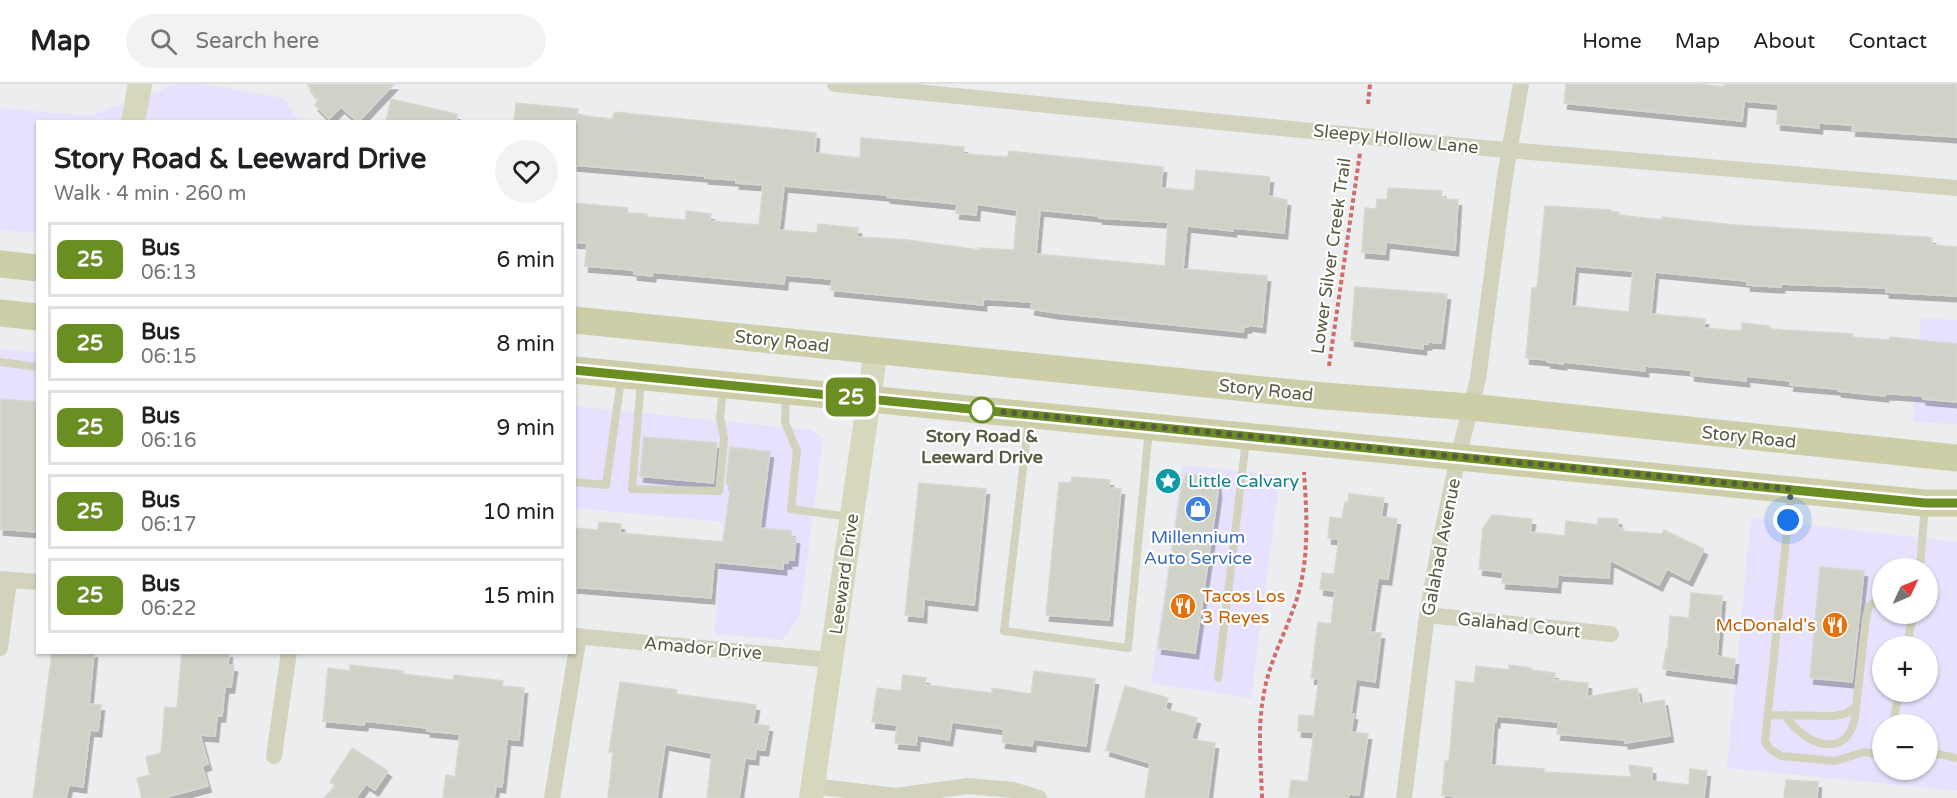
<!DOCTYPE html>
<html lang="en">
<head>
<meta charset="utf-8">
<style>
	:root { --surface:#fff; --page:#f2f2f2; --text:#202124; --muted:#757577; --line:#e0e0e0 }
	body { margin:0; font-family:"Varela Round",sans-serif; background:var(--page); color:var(--text); height:100vh; display:flex; flex-direction:column; font-size:22px; white-space:nowrap }
	* { box-sizing:border-box; margin:0 }
	p { font-size:20px; color:var(--muted) }
	.icon { flex:none; width:33px; height:33px; fill:none; stroke:currentColor; stroke-width:2; stroke-linecap:round; stroke-linejoin:round }
	.map { position:relative; flex:1; overflow:hidden }
	.sheet { position:absolute; left:36px; top:36px; width:540px; height:534px; display:flex; flex-direction:column; background:var(--surface); border-radius:0px; box-shadow:0 2px 4px #0004 }
	.sheet>* { flex:none }
	.badge { padding:0 12px; border-radius:9px; font-size:21px; line-height:39px }
	.needle { width:39px; rotate:46deg }
	.buttons { position:absolute; left:1872px; top:474px; display:grid; gap:12px }
	.buttons a { display:grid; place-items:center; width:66px; height:66px; border-radius:50%; background:var(--surface); box-shadow:0 2px 4px #0004; font-size:30px }
	.you { position:absolute; width:30px; height:30px; margin:-15px; border:4px solid #fff; border-radius:50%; background:#1a73e8; box-shadow:0 0 0 9px #1a73e833 }
	.map>.badge { position:absolute; translate:-50% -50%; box-shadow:0 0 0 3px #fff }
	.round { display:grid; place-items:center; flex:none; width:63px; height:63px; border-radius:32px; background:var(--page) }
	.summary { display:flex; align-items:center; justify-content:space-between; height:102px; padding:0 18px }
	h1 { font-size:28px; font-weight:700; line-height:45px }
	ul { padding:0; list-style:none }
	li { display:flex; align-items:center; gap:18px; height:75px; margin:0 12px 9px; padding:0 6px; border:3px solid var(--line); border-radius:0px }
	li div { flex:1 }
	li b { display:block; font-size:22px }
	li em { font-style:normal }
	li .badge { min-width:66px; font-weight:700; text-align:center }
	header { display:flex; align-items:center; gap:36px; box-sizing:border-box; height:84px; padding:0 30px; background:var(--surface); border-bottom:2px solid var(--line) }
	header strong { font-size:28px }
	nav { display:flex; gap:33px; margin-inline-start:auto; font-size:21px }
	.search { width:420px; height:54px; background:var(--page); display:flex; align-items:center; gap:15px; box-sizing:border-box; padding:0 21px; border-radius:33px; color:var(--muted); font-size:22px }
	.map>svg:first-child { display:block }
	.commercial { fill:#e7e1fd; fill-rule:evenodd }
	.building { fill:#d0d1c7; stroke:#d6d8cf; stroke-width:1.5; fill-rule:evenodd; filter:url(#shadow) }
	.lines { fill:none; stroke-linecap:round; stroke-linejoin:round }
	.path { stroke:#d36c69; stroke-width:4; stroke-dasharray:4.5 3; stroke-linecap:butt }
	.lane { stroke:#d3d3bd; stroke-width:8 }
	.street { stroke:#d3d3bd; stroke-width:16 }
	.secondary { stroke:#d6d7bc; stroke-width:24 }
	.primary { stroke:#cdcea8; stroke-width:27 }
	.line-casing { stroke:#fff; stroke-width:14 }
	.line { stroke:#6b8e23; stroke-width:9 }
	.walk { stroke:#5a5a42; stroke-width:6; stroke-dasharray:0 10.8 }
	.stop-dot { fill:#fff; stroke:#6b8e23; stroke-width:3 }
	.labels { text-anchor:middle; dominant-baseline:central; stroke-width:4.5; stroke-linejoin:round; paint-order:stroke }
	.street-label { font-size:18px; fill:#5a5a42; stroke:#fff }
	.stop-label { font-size:18px; font-weight:bold; fill:#5a5a42; stroke:#fff }
	.culture-label { font-size:18px; fill:#0d838f; stroke:#fff; text-anchor:start }
	.shop-label { font-size:18px; fill:#366cbe; stroke:#fff }
	.food-label { font-size:18px; fill:#c56008; stroke:#fff; text-anchor:start }
</style>
</head>
<body>
<header>
<strong>Map</strong>
<div class="search"><svg class="icon" aria-label="search" viewBox="0 0 24 24"><circle cx="10" cy="10" r="6"/><path d="M15 15l6 6"/></svg>Search here</div>
<nav><a>Home</a><a>Map</a><a>About</a><a>Contact</a></nav>
</header>
<div class="map">
<svg width="1957" height="714" viewBox="0 0 1957 714">
	<defs>
		<filter id="shadow"><feDropShadow dx="3.5" dy="6" stdDeviation="0" flood-color="#0004"/></filter>
	</defs>
	<rect width="100%" height="100%" fill="#ebedef"/>
	<path class="commercial" d="M 178,0 L 202,0 L 284,14 L 299,37 L 38,38 L 37,149 L 0,146 L 0,24 L 89,32 Z
		M 1921,234 L 1957,236 L 1957,340 L 1913,338 Z
		M 0,265 L 37,269 L 37,370 L 0,366 Z
		M 574,322 L 812,346 L 823,355 L 800,531 L 783,556 L 715,550 L 723,438 L 575,424 Z
		M 1182,381 L 1280,391 L 1251,614 L 1151,599 Z
		M 1751,434 L 1957,458 L 1957,707 L 1727,684 ZM 1882,484 L 1928,484 L 1928,530 L 1882,530 ZM 1882,562 L 1928,562 L 1928,608 L 1882,608 ZM 1882,640 L 1928,640 L 1928,686 L 1882,686 Z"/>
	<path class="building" d="M 307,0 L 394,0 L 358,38 L 341,23 L 329,35 L 315,21 L 319,16 Z
		M 1566,0 L 1696,0 L 1724,3 L 1724,0 L 1957,0 L 1957,53 L 1852,46 L 1853,41 L 1819,39 L 1819,44 L 1777,40 L 1778,20 L 1744,17 L 1742,37 L 1564,19 Z
		M 391,15 L 457,30 L 456,38 L 386,38 Z
		M 516,19 L 578,25 L 577,31 L 612,35 L 615,28 L 816,49 L 815,69 L 860,74 L 861,54 L 964,63 L 964,70 L 1006,73 L 1008,72 L 1009,67 L 1163,83 L 1161,104 L 1194,107 L 1196,86 L 1270,93 L 1268,112 L 1287,116 L 1284,149 L 1233,144 L 1233,147 L 1187,142 L 1183,185 L 1267,192 L 1262,243 L 1248,241 L 1248,243 L 1244,243 L 1243,248 L 1056,229 L 1031,225 L 1032,218 L 986,215 L 983,216 L 983,221 L 831,206 L 832,195 L 785,191 L 784,200 L 653,188 L 652,192 L 634,190 L 634,186 L 585,182 L 587,159 L 574,158 L 574,119 L 628,124 L 627,129 L 647,130 L 647,133 L 686,136 L 686,127 L 711,130 L 710,137 L 759,141 L 763,101 L 736,99 L 736,96 L 705,94 L 705,92 L 574,81 L 574,38 L 514,38 ZM 784,102 L 887,111 L 887,113 L 957,120 L 956,129 L 976,131 L 977,120 L 1017,126 L 1014,166 L 979,164 L 979,166 L 908,156 L 857,153 L 858,144 L 818,140 L 817,149 L 779,146 ZM 1040,126 L 1099,132 L 1099,134 L 1168,138 L 1165,182 L 1036,170 Z
		M 1388,104 L 1442,107 L 1441,113 L 1444,113 L 1444,115 L 1458,116 L 1455,166 L 1386,158 L 1385,170 L 1362,168 L 1365,124 L 1376,125 L 1377,115 L 1387,116 Z
		M 1545,122 L 1611,126 L 1611,128 L 1619,128 L 1619,131 L 1662,136 L 1662,133 L 1735,141 L 1925,153 L 1932,154 L 1932,161 L 1957,163 L 1957,212 L 1886,208 L 1886,204 L 1781,200 L 1781,203 L 1747,201 L 1747,197 L 1655,188 L 1651,230 L 1705,235 L 1704,244 L 1742,247 L 1742,239 L 1770,242 L 1770,245 L 1853,250 L 1852,253 L 1889,256 L 1890,253 L 1957,260 L 1957,318 L 1923,315 L 1922,312 L 1894,310 L 1885,310 L 1885,312 L 1838,307 L 1838,305 L 1790,301 L 1791,297 L 1746,292 L 1746,297 L 1691,291 L 1691,286 L 1645,282 L 1645,287 L 1564,278 L 1563,280 L 1547,278 L 1548,276 L 1526,274 L 1532,204 L 1537,204 ZM 1575,182 L 1633,187 L 1629,228 L 1571,222 Z
		M 1355,203 L 1447,210 L 1441,259 L 1428,258 L 1428,260 L 1423,260 L 1423,265 L 1351,256 Z
		M 0,315 L 38,318 L 38,448 L 0,445 Z
		M 644,353 L 717,359 L 713,399 L 640,392 Z
		M 730,363 L 770,368 L 760,444 L 791,447 L 791,453 L 796,454 L 794,476 L 788,476 L 788,479 L 783,479 L 783,485 L 714,478 L 711,514 L 574,503 L 574,444 L 598,446 L 599,438 L 621,440 L 620,449 L 723,458 L 731,401 L 726,400 Z
		M 1186,390 L 1217,393 L 1218,409 L 1195,569 L 1158,564 L 1181,404 Z
		M 1072,393 L 1110,396 L 1109,404 L 1121,405 L 1109,536 L 1046,531 L 1059,398 L 1071,399 Z
		M 919,399 L 986,405 L 974,521 L 924,515 L 923,533 L 905,531 Z
		M 1349,410 L 1384,414 L 1381,433 L 1397,435 L 1388,495 L 1378,494 L 1370,548 L 1381,549 L 1375,598 L 1356,595 L 1351,630 L 1354,630 L 1351,648 L 1368,650 L 1359,711 L 1349,710 L 1348,714 L 1289,714 L 1291,696 L 1308,698 L 1314,648 L 1298,647 L 1299,631 L 1314,632 L 1319,595 L 1311,594 L 1318,538 L 1331,540 L 1335,507 L 1320,505 L 1322,489 L 1334,490 L 1339,455 L 1328,454 L 1330,433 L 1342,435 L 1345,418 L 1348,418 Z
		M 1492,431 L 1532,435 L 1530,448 L 1565,452 L 1566,437 L 1598,441 L 1598,434 L 1618,435 L 1618,444 L 1624,445 L 1623,447 L 1662,450 L 1664,446 L 1704,465 L 1689,496 L 1667,485 L 1659,501 L 1610,476 L 1609,494 L 1558,491 L 1557,503 L 1502,499 L 1503,488 L 1479,485 L 1483,444 Z
		M 1820,483 L 1864,487 L 1852,598 L 1810,594 Z
		M 1691,509 L 1722,512 L 1717,572 L 1735,575 L 1733,594 L 1663,585 L 1666,565 L 1668,565 L 1670,532 L 1689,534 Z
		M 52,568 L 94,568 L 89,620 L 101,621 L 98,647 L 90,646 L 83,703 L 69,701 L 66,714 L 33,714 Z
		M 182,568 L 229,568 L 228,581 L 234,582 L 231,603 L 225,603 L 222,632 L 217,632 L 215,652 L 200,651 L 208,680 L 202,682 L 208,702 L 163,714 L 142,714 L 137,694 L 150,691 L 146,673 L 161,669 L 165,623 L 177,624 Z
		M 350,581 L 403,587 L 403,590 L 453,596 L 454,591 L 503,597 L 502,602 L 524,604 L 519,656 L 507,655 L 502,703 L 496,702 L 494,714 L 443,714 L 446,691 L 455,693 L 460,650 L 427,647 L 427,644 L 365,637 L 364,641 L 323,637 L 328,584 L 350,587 Z
		M 1509,581 L 1531,584 L 1531,586 L 1555,589 L 1554,596 L 1588,599 L 1587,613 L 1637,604 L 1640,620 L 1664,616 L 1670,652 L 1625,659 L 1625,656 L 1557,650 L 1559,638 L 1497,632 L 1496,638 L 1494,638 L 1491,681 L 1544,685 L 1544,688 L 1631,693 L 1629,681 L 1652,684 L 1652,697 L 1689,701 L 1690,685 L 1707,687 L 1704,714 L 1465,714 L 1442,711 L 1445,677 L 1449,677 L 1456,597 L 1474,599 L 1476,582 L 1509,586 Z
		M 1034,587 L 1095,595 L 1086,662 L 1033,655 L 1032,662 L 1002,658 L 1004,645 L 952,638 L 949,656 L 917,651 L 916,661 L 895,659 L 897,641 L 872,638 L 877,604 L 901,607 L 903,591 L 926,594 L 925,601 L 992,609 L 992,604 L 1031,610 Z
		M 620,598 L 677,606 L 676,610 L 756,621 L 753,640 L 769,642 L 765,666 L 756,665 L 755,675 L 745,674 L 739,714 L 707,714 L 712,669 L 665,660 L 657,714 L 608,714 L 613,668 L 609,668 Z
		M 1125,602 L 1168,614 L 1165,625 L 1197,634 L 1191,655 L 1215,659 L 1208,714 L 1145,714 L 1150,679 L 1106,666 Z
		M 352,664 L 388,687 L 375,706 L 366,700 L 356,714 L 324,714 L 336,702 L 330,698 Z
		M 1786,696 L 1818,698 L 1817,714 L 1784,714 Z"/>
	<g class="lines">
		<path class="path" d="M 1368,20 L 1370,0
			M 1329,282 L 1360,69
			M 1262,714 C 1261,679 1257,644 1264,609 C 1269,579 1284,552 1294,523 C 1310,480 1307,433 1304,388"/>
		<path class="lane" d="M 0,278 L 38,283
			M 641,296 L 632,405 L 719,407 L 724,354 L 720,334 L 723,305
			M 786,310 L 785,338 L 797,367 L 791,425 L 850,433
			M 1029,334 L 1004,547 L 1128,564 L 1149,345
			M 574,398 L 606,401 L 621,296
			M 1791,409 L 1765,658 L 1770,665 L 1781,672 L 1835,677 L 1864,668 L 1882,671
			M 1920,484 L 1925,422
			M 1907,562 L 1913,530
			M 1218,594 L 1246,356
			M 1768,631 L 1834,632 L 1845,630 L 1856,623 L 1866,534 L 1869,522 L 1878,516 L 1882,516
			M 1785,631 C 1808,666 1854,677 1856,623
			M 1893,640 L 1899,608
			M 1928,668 L 1957,674"/>
		<path class="street" d="M 835,0 L 1484,64 L 1957,104
			M 0,495 L 38,498
			M 1427,531 L 1611,550
			M 574,552 L 832,576
			M 0,564 L 9,496
			M 274,672 L 289,568
			M 813,702 L 896,712 L 968,702 L 1013,706 L 1039,714
			M 552,714 L 579,552
			M 1404,714 L 1427,531 L 1440,458 L 1458,373 L 1478,295 L 1505,92 L 1521,0"/>
		<path class="secondary" d="M 133,38 L 140,0
			M 811,714 L 876,266"/>
		<path class="primary" d="M 0,180 L 38,184
			M 0,229 L 38,233
			M 574,236 L 1324,312 L 1470,323 L 1957,374
			M 574,286 L 1925,419 L 1957,419"/>
	</g>
	<g class="lines">
		<g class="line-casing">
			<path id="line" d="M 574,286 L 1925,419 L 1957,419"/>
		</g>
		<use href="#line" class="line"/>
		<path class="walk" d="M 982,326 L 1791,405 L 1788,436"/>
	</g>
	<defs>
		<g id="sight-disc" transform="scale(1.35)"><circle r="9.5" fill="#0f9aa8" stroke="#fff"/><path d="M0-6L1.8-2.2L6-1.7L2.9 1.2L3.7 5.4L0 3.3L-3.7 5.4L-2.9 1.2L-6-1.7L-1.8-2.2Z" fill="#fff"/></g>
		<g id="shop-disc" transform="scale(1.35)"><circle r="9.5" fill="#3f7fe0" stroke="#fff"/><path d="M-5-2.5h2.3a2.7 3.5 0 0 1 5.4 0H5L5.5 6h-11ZM-1.5-2.5h3a1.5 2.3 0 0 0-3 0Z" fill="#fff"/></g>
		<g id="restaurant-disc" transform="scale(1.35)"><circle r="9.5" fill="#e8710a" stroke="#fff"/><path d="M-5-6h1v4h1v-4h1v4h1v-4h1v5L-1.5 .5V6h-2V.5L-5-1ZM5-6V6H3V1.5H1.5Q1.5-4 5-6Z" fill="#fff"/></g>
	</defs>
	<g fill-rule="evenodd">
		<use href="#sight-disc" x="1168" y="397"/>
		<use href="#shop-disc" x="1198" y="425"/>
		<use href="#restaurant-disc" x="1183" y="522"/>
		<use href="#restaurant-disc" x="1835" y="541"/>
	</g>
	<circle class="stop-dot" cx="982" cy="326" r="12"/>
	<g class="labels">
		<g class="street-label">
			<text transform="translate(1396 55) rotate(6)">Sleepy Hollow Lane</text>
			<text transform="translate(1331 172) rotate(-82)">Lower Silver Creek Trail</text>
			<text transform="translate(782 257) rotate(6)">Story Road</text>
			<text transform="translate(1266 306) rotate(6)">Story Road</text>
			<text transform="translate(1749 353) rotate(6)">Story Road</text>
			<text transform="translate(1441 463) rotate(-79)">Galahad Avenue</text>
			<text transform="translate(844 490) rotate(-82)">Leeward Drive</text>
			<text transform="translate(1519 541) rotate(6)">Galahad Court</text>
			<text transform="translate(703 564) rotate(5)">Amador Drive</text>
		</g>
		<g class="stop-label">
			<text x="982" y="352">Story Road &amp;<tspan x="982" dy="21">Leeward Drive</tspan></text>
		</g>
		<g class="culture-label">
			<text x="1188" y="397">Little Calvary</text>
		</g>
		<g class="shop-label">
			<text x="1198" y="453">Millennium<tspan x="1198" dy="21">Auto Service</tspan></text>
		</g>
		<g class="food-label">
			<text x="1202" y="512">Tacos Los<tspan x="1202" dy="21">3 Reyes</tspan></text>
			<text x="1816" y="541" text-anchor="end">McDonald's</text>
		</g>
	</g>
</svg>
<div class="buttons">
<a><svg class="needle" viewBox="-14 -14 28 28"><path d="M0-13l5 13h-10z" fill="#e53935"/><path d="M0 13l5-13h-10z" fill="#757577"/></svg></a>
<a>+</a>
<a>−</a>
</div>
<div class="you" style="left:1788px;top:436px"></div>
<b class="badge" style="left:851px;top:313px;background:#6b8e23;color:#fff">25</b>
<section class="sheet">
<div class="summary"><div><h1>Story Road &amp; Leeward Drive</h1><p>Walk · 4 min · 260 m</p></div><a class="round"><svg class="icon" aria-label="heart" viewBox="0 0 24 24"><path d="M12 20l-8-8c-3-5 5-10 8-4 3-6 11-1 8 4z"/></svg></a></div>
<ul>
<li><span class="badge" style="background:#6b8e23;color:#fff">25</span><div><b>Bus</b><p>06:13</p></div><em>6 min</em></li>
<li><span class="badge" style="background:#6b8e23;color:#fff">25</span><div><b>Bus</b><p>06:15</p></div><em>8 min</em></li>
<li><span class="badge" style="background:#6b8e23;color:#fff">25</span><div><b>Bus</b><p>06:16</p></div><em>9 min</em></li>
<li><span class="badge" style="background:#6b8e23;color:#fff">25</span><div><b>Bus</b><p>06:17</p></div><em>10 min</em></li>
<li><span class="badge" style="background:#6b8e23;color:#fff">25</span><div><b>Bus</b><p>06:22</p></div><em>15 min</em></li>
</ul>
</section>
</div>
</body>
</html>
